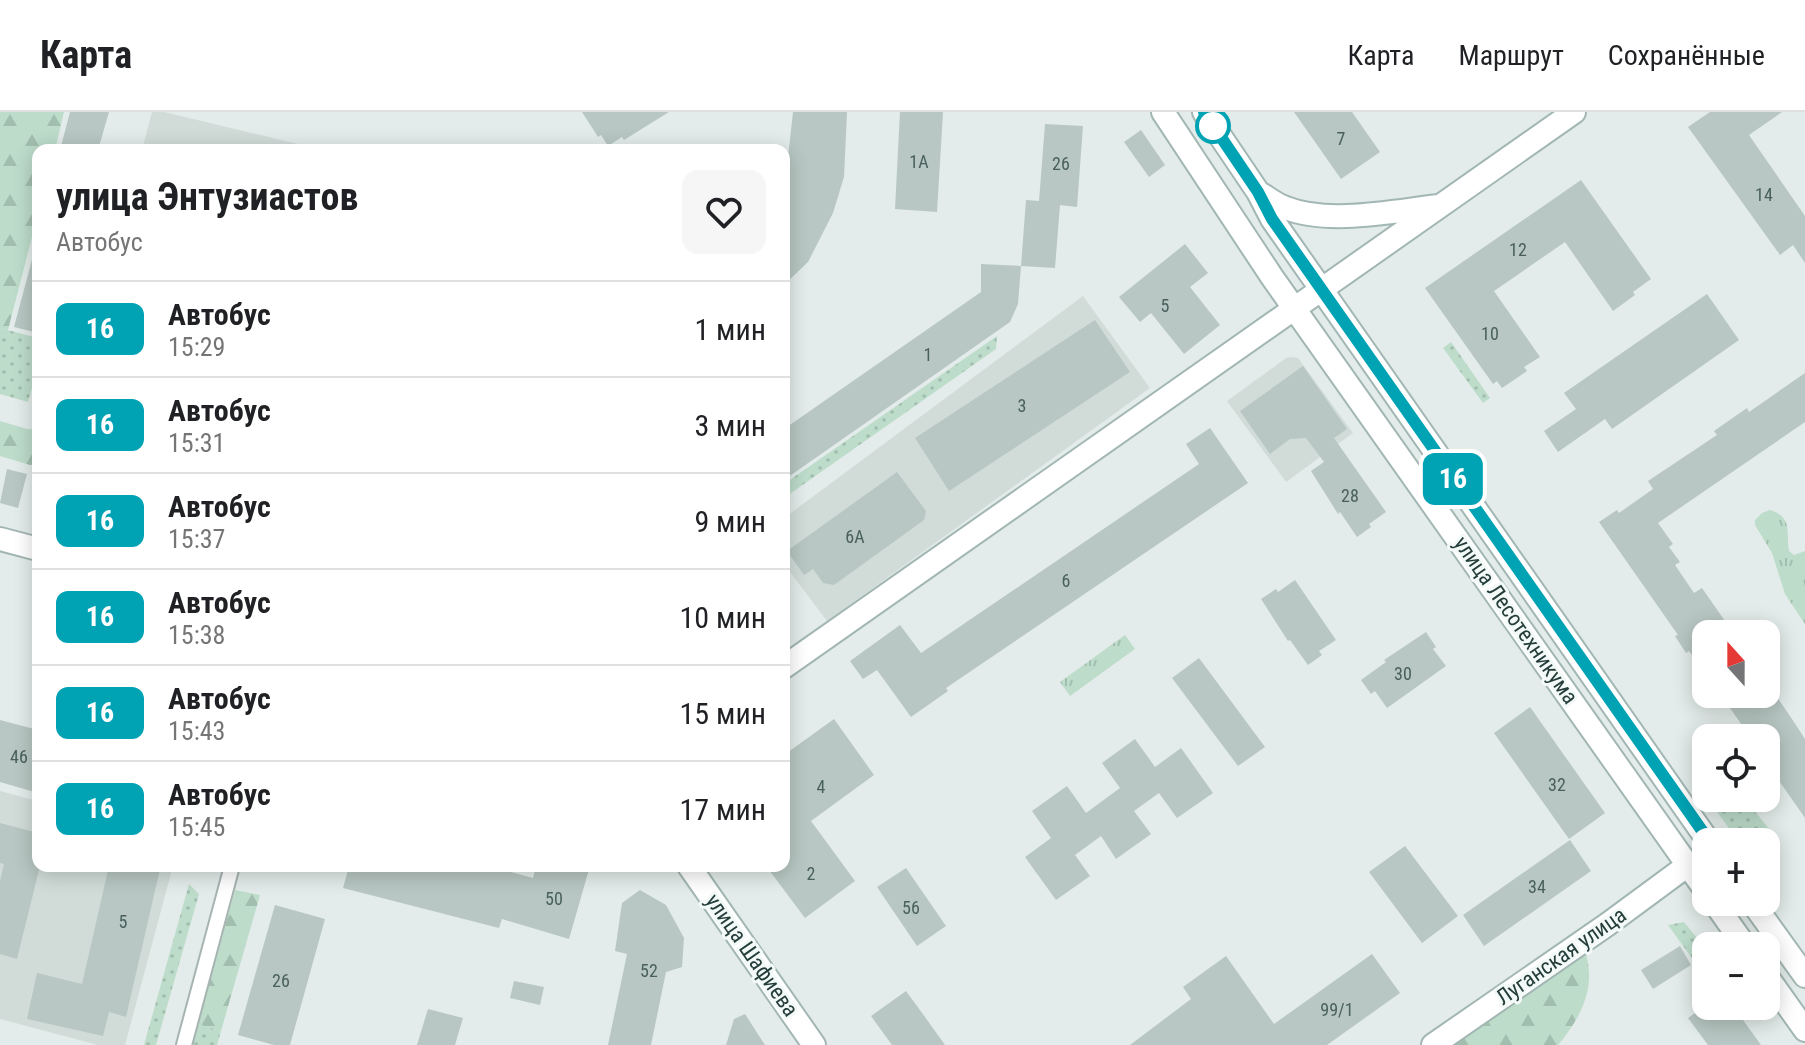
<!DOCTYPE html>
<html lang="ru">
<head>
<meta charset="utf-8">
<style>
	:root { --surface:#fff; --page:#f6f6f6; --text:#202124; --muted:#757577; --line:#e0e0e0 }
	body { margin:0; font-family:"Roboto Condensed",sans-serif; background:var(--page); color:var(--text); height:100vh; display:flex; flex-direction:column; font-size:30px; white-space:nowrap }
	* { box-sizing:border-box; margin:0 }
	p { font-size:26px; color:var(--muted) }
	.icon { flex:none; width:44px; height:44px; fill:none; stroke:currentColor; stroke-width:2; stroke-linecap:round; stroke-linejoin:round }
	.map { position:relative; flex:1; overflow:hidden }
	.details { position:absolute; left:32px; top:32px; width:758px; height:728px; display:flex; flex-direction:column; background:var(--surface); border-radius:16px; box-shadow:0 4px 20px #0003 }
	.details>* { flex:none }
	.badge { padding:0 16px; border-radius:12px; font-size:28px; line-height:52px }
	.needle { width:52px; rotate:339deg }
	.fabs { position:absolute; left:1692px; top:508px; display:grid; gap:16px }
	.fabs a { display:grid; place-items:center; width:88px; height:88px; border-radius:16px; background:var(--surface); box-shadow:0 4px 20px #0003; font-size:40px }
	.map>.badge { position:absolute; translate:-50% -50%; box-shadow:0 0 0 4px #fff }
	.round { display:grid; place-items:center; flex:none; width:84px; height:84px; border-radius:16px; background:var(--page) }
	.head { display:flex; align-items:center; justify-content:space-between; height:136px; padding:0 24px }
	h1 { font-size:38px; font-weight:700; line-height:60px }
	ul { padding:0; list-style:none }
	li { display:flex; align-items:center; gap:24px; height:96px; padding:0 24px; border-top:2px solid var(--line) }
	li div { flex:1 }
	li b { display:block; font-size:30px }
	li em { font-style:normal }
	li .badge { min-width:88px; font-weight:700; text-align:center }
	header { display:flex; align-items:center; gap:48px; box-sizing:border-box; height:112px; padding:0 40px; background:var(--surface); border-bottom:2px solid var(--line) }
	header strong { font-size:38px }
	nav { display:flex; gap:44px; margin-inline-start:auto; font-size:28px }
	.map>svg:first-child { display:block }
	.built { fill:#d1dcd9 }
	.grass { fill:url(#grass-dots) }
	.forest { fill:url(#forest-firs) }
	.park { fill:url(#park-tufts) }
	.building { fill:#b8c7c3 }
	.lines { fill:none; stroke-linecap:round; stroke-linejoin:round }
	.street-casing { stroke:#a6b4b2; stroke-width:18 }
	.secondary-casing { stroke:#a2b7b3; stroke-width:26 }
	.street { stroke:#fff; stroke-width:14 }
	.secondary { stroke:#fff; stroke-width:22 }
	.line-casing { stroke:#fff; stroke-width:18 }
	.line { stroke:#00a3b4; stroke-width:12 }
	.stop-dot { fill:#fff; stroke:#00a3b4; stroke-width:4 }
	.labels { text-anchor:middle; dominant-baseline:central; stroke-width:6; stroke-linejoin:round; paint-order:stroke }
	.number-label { font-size:18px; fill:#49605c }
	.street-label { font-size:22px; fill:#243d3a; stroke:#f3f9f7 }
</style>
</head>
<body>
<header>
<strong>Карта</strong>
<nav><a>Карта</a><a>Маршрут</a><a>Сохранённые</a></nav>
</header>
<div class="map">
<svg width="1805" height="933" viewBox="0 0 1805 933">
	<defs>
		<pattern id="grass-dots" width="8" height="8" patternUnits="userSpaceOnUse" patternTransform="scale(2)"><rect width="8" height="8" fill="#bddcca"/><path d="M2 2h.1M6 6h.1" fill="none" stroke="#a2beae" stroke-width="1.8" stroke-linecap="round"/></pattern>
		<pattern id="forest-firs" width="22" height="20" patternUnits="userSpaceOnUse" patternTransform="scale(2)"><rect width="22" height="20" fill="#bddcca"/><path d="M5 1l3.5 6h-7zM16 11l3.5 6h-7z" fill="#a2beae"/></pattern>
		<pattern id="park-tufts" width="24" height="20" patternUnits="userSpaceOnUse" patternTransform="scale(2)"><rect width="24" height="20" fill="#bddcca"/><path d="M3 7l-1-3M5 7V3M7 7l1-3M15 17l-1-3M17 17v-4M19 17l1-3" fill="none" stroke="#a2beae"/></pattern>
	</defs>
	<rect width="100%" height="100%" fill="#e3ecea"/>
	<path class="built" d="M 152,0 L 164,0 L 323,38 L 142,38 Z
		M 1083,184 L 1150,276 L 827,509 L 784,452 L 784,406 Z
		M 1292,245 L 1298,246 L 1353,321 L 1286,370 L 1227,289 L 1286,246 Z
		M 0,679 L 38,689 L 38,754 L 173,754 L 125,933 L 98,933 L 0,907 Z"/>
	<path class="grass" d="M 0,216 L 38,226 L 38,255 L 28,290 L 0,282 Z
		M 997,224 L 996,237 L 784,386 L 784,372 Z
		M 1451,230 L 1490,286 L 1483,291 L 1443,236 Z
		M 1711,686 L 1744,686 L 1774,723 L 1774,742 L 1766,748 L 1766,730 L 1739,730 L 1715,697 Z
		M 189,772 L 199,782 L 156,933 L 144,933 Z
		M 1684,810 L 1706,837 L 1706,846 L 1697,853 L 1668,813 Z
		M 198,912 L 221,919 L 217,933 L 192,933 Z"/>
	<path class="forest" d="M 0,0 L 64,0 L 55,38 L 38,38 L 38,102 L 8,218 L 0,216 Z
		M 0,309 L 27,317 L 38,317 L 38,352 L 30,353 L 0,344 Z
		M 235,778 L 260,783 L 221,919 L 198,912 Z
		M 1585,839 C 1597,876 1581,905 1558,933 L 1452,933 Z"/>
	<path class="park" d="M 1770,398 C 1793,405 1786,420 1789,439 L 1794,443 L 1805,439 L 1805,512 L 1785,482 L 1772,441 L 1755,413 L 1755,408 L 1762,401 Z
		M 1125,523 L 1135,537 L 1070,584 L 1060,570 Z"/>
	<path class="building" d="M 70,0 L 109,0 L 98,38 L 60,38 Z
		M 582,0 L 669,0 L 624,28 L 622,25 L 608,34 L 601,23 L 598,25 Z
		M 793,0 L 847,0 L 844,65 L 833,101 L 808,150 L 784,173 L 784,81 Z
		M 900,0 L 943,0 L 937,100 L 895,97 Z
		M 1294,0 L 1352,0 L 1380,40 L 1341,67 Z
		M 1710,0 L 1782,0 L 1749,23 L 1805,104 L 1805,151 L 1793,133 L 1780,143 L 1688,15 Z
		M 1045,12 L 1083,14 L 1077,95 L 1060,93 L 1055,156 L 1021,154 L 1026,88 L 1039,89 Z
		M 1141,18 L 1165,53 L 1149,65 L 1124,30 Z
		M 1581,68 L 1651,167 L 1633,180 L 1635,183 L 1613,199 L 1565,130 L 1494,179 L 1540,245 L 1524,255 L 1527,259 L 1502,276 L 1497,269 L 1493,272 L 1425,176 Z
		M 1185,132 L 1208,161 L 1190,175 L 1220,213 L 1184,242 L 1151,201 L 1140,210 L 1119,185 Z
		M 33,144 L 38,145 L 38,221 L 14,215 Z
		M 981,152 L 1021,154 L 1018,192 L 1010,210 L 784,368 L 784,317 L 981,180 Z
		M 1707,182 L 1739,228 L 1612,317 L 1605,307 L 1558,340 L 1544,319 L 1576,297 L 1564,281 Z
		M 1095,208 L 1130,260 L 949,379 L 915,326 Z
		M 1303,254 L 1347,317 L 1334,326 L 1386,400 L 1369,412 L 1371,415 L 1357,425 L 1340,400 L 1338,402 L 1311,359 L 1324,350 L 1306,326 L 1290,327 L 1270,342 L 1240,299 Z
		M 1805,261 L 1805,310 L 1658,411 L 1673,432 L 1669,435 L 1680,450 L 1675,453 L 1694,481 L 1702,476 L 1734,522 L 1706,522 L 1706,563 L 1689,539 L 1686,541 L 1675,524 L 1678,523 L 1599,410 L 1617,398 L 1619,401 L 1653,377 L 1648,369 L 1717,323 L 1714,319 L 1747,296 L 1749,300 Z
		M 1210,316 L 1248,371 L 946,576 L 948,579 L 911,605 L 877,558 L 863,567 L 850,549 L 900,513 L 921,541 L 1199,352 L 1186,332 Z
		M 7,357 L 27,362 L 18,396 L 0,391 Z
		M 897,360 L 926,399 L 924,408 L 834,473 L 823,471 L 813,457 L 804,463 L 787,439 Z
		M 1295,468 L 1336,528 L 1319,539 L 1322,543 L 1308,553 L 1290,528 L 1288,529 L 1261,487 L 1276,477 L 1278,480 Z
		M 1426,520 L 1436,535 L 1433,537 L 1446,554 L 1387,596 L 1375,579 L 1371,582 L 1361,568 L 1386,550 L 1384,548 Z
		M 1199,546 L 1265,635 L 1238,654 L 1172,566 Z
		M 1720,582 L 1775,582 L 1792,607 L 1805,627 L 1805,706 L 1766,650 L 1766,626 L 1751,626 Z
		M 1530,595 L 1605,701 L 1569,727 L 1494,621 Z
		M 834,607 L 874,663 L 811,709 L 855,769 L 805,806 L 766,754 L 784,754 L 784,643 Z
		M 0,608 L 38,618 L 38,681 L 0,670 Z
		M 1135,627 L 1155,655 L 1181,636 L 1213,681 L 1177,706 L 1159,681 L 1134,699 L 1151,722 L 1116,747 L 1101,724 L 1075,743 L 1090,764 L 1056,788 L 1025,745 L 1051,726 L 1032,699 L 1067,674 L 1086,701 L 1120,676 L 1102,651 Z
		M 0,711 L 38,721 L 38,754 L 40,754 L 17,847 L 0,842 L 0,769 L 4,752 L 0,751 Z
		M 1570,728 L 1591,759 L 1484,834 L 1463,803 Z
		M 1405,734 L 1458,804 L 1422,831 L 1369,760 Z
		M 109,754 L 160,757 L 126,905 L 109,900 L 103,924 L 27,907 L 37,861 L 82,872 Z
		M 349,754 L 488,754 L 533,766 L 536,754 L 590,754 L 569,827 L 502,807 L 499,816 L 343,776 Z
		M 906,756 L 946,814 L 917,834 L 877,775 Z
		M 640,778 L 666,793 L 684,826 L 682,855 L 666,860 L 651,933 L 608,933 L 627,842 L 615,839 L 622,791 Z
		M 275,793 L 325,807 L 290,933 L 274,933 L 238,923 Z
		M 1680,834 L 1691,853 L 1653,877 L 1641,858 Z
		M 1372,842 L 1400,881 L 1327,933 L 1130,933 L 1191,887 L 1183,875 L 1226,844 L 1274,912 Z
		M 514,869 L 544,875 L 540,893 L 510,886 Z
		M 906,879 L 925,905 L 945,933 L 892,933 L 871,904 Z
		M 1705,894 L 1733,894 L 1761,933 L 1708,933 L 1688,906 Z
		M 428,897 L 463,906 L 455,933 L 417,933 Z
		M 745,902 L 765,933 L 726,933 L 734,907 Z"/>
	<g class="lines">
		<g class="street-casing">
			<path id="street" d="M 184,933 L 232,754"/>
		</g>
		<g class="secondary-casing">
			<path id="secondary" d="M 1163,0 L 1272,165 L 1706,779
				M 1204,0 L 1258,80 L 1272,107 L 1709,730
				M 1258,80 C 1267,85 1276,93 1286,96 C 1329,113 1394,99 1439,94
				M 0,427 L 38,437
				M 784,555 L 1574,0
				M 689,754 L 814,933
				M 1714,790 L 1745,834
				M 1752,790 L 1805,864
				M 1766,863 L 1805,918
				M 1433,933 L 1608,812 L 1688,753"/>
		</g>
		<use href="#street" class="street"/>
		<use href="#secondary" class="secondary"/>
	</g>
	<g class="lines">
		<g class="line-casing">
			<path id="line" d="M 1204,0 L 1258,80 L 1272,107 L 1710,730"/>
		</g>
		<use href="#line" class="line"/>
	</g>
	<circle class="stop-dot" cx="1213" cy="14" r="16"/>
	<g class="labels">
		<g class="number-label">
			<text x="1341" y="26">7</text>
			<text x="919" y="49">1А</text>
			<text x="1061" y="51">26</text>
			<text x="1764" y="82">14</text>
			<text x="1518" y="137">12</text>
			<text x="1165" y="193">5</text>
			<text x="1490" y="221">10</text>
			<text x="928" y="242">1</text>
			<text x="1022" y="293">3</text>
			<text x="1350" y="383">28</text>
			<text x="855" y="424">6А</text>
			<text x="1066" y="468">6</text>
			<text x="1403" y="561">30</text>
			<text x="19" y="644">46</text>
			<text x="1557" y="672">32</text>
			<text x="821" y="674">4</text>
			<text x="811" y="761">2</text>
			<text x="1537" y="774">34</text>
			<text x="554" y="786">50</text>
			<text x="911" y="795">56</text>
			<text x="123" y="809">5</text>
			<text x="649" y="858">52</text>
			<text x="281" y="868">26</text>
			<text x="1337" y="897">99/1</text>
		</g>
		<g class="street-label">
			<text transform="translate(1516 508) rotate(55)">улица Лесотехникума</text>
			<text transform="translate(752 843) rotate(55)">улица Шафиева</text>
			<text transform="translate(1561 844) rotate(-35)">Луганская улица</text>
		</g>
	</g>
</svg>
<div class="fabs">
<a><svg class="needle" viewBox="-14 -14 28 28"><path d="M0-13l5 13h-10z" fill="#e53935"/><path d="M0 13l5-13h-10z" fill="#757577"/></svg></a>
<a><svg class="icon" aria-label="locate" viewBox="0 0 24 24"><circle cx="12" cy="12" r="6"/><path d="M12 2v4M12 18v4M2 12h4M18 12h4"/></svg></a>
<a>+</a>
<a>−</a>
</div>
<b class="badge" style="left:1453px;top:367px;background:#00a3b4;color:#fff">16</b>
<section class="details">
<div class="head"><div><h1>улица Энтузиастов</h1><p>Автобус</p></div><a class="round"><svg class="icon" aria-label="heart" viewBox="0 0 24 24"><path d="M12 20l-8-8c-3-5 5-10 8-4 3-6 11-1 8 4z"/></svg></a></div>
<ul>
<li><span class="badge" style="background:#00a3b4;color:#fff">16</span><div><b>Автобус</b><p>15:29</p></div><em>1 мин</em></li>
<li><span class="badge" style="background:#00a3b4;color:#fff">16</span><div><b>Автобус</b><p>15:31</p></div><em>3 мин</em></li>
<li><span class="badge" style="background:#00a3b4;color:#fff">16</span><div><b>Автобус</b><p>15:37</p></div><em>9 мин</em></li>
<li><span class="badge" style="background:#00a3b4;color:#fff">16</span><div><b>Автобус</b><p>15:38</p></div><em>10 мин</em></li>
<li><span class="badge" style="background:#00a3b4;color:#fff">16</span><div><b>Автобус</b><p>15:43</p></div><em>15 мин</em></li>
<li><span class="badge" style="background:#00a3b4;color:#fff">16</span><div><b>Автобус</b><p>15:45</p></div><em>17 мин</em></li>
</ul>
</section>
</div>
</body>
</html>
